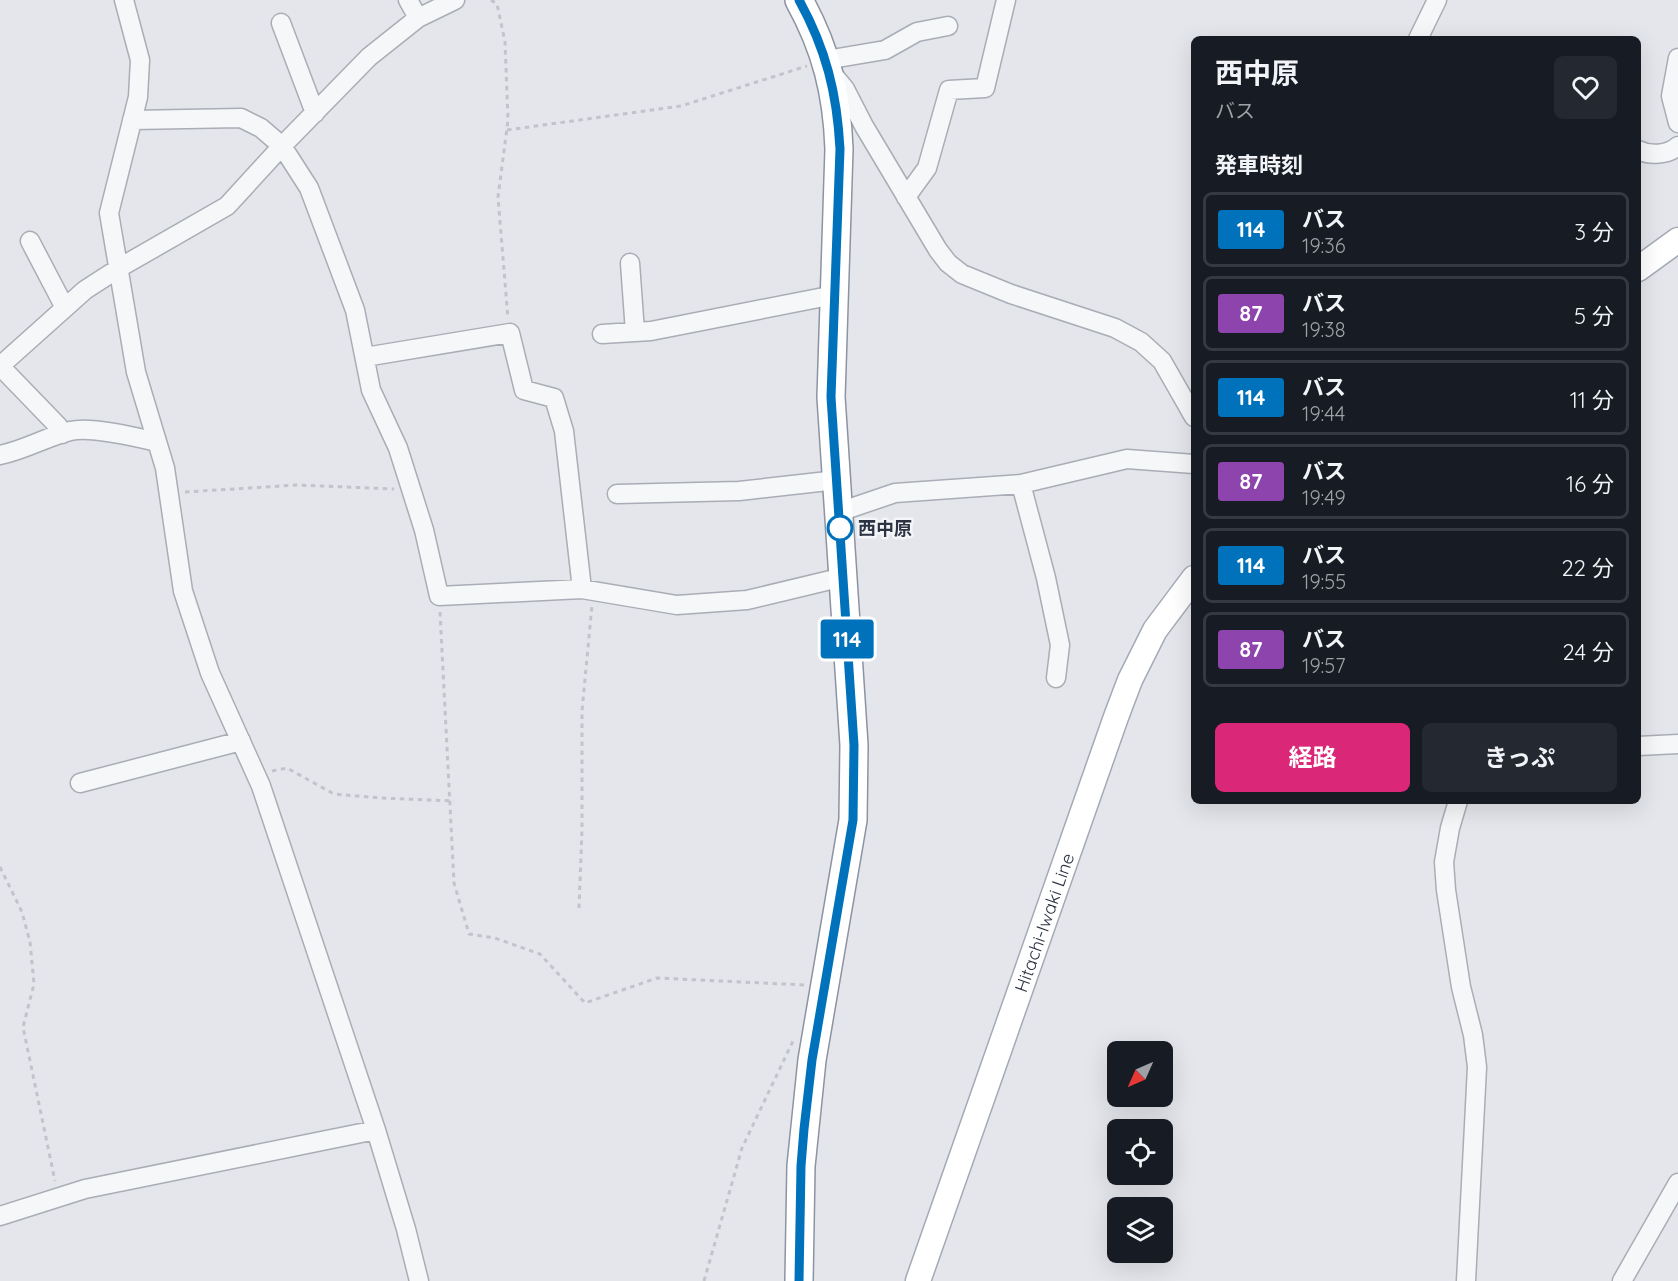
<!DOCTYPE html>
<html lang="ja">
<head>
<meta charset="utf-8">
<style>
	:root { --surface:#171b24; --page:#242831; --text:#f1f3f6; --muted:#9ea1a6; --line:#363941; --accent:#db2777 }
	body { margin:0; font-family:Quicksand,"Noto Sans JP",sans-serif; background:var(--page); color:var(--text); height:100vh; display:flex; flex-direction:column; font-size:22px; white-space:nowrap }
	* { box-sizing:border-box; margin:0 }
	p { font-size:20px; color:var(--muted) }
	.icon { flex:none; width:33px; height:33px; fill:none; stroke:currentColor; stroke-width:2; stroke-linecap:round; stroke-linejoin:round }
	.map { position:relative; flex:1; overflow:hidden }
	.panel { position:absolute; left:1191px; top:36px; width:450px; height:768px; display:flex; flex-direction:column; background:var(--surface); border-radius:9px; box-shadow:0 6px 24px #0002 }
	.panel>* { flex:none }
	.badge { padding:0 12px; border-radius:4px; font-size:21px; line-height:39px }
	.needle { width:39px; rotate:225deg }
	.fabs { position:absolute; left:1107px; top:1041px; display:grid; gap:12px }
	.fabs a { display:grid; place-items:center; width:66px; height:66px; border-radius:9px; background:var(--surface); box-shadow:0 6px 24px #0002; font-size:30px }
	.map>.badge { position:absolute; translate:-50% -50%; box-shadow:0 0 0 3px #fff }
	h2 { padding:0 24px; font-size:22px; line-height:54px }
	.round { display:grid; place-items:center; flex:none; width:63px; height:63px; border-radius:9px; background:var(--page) }
	.overview { display:flex; align-items:center; justify-content:space-between; height:102px; padding:0 24px }
	h1 { font-size:28px; font-weight:700; line-height:45px }
	.primary-button { display:flex; gap:12px; margin-top:auto; padding:12px 24px }
	.primary-button a { flex:1; height:69px; border-radius:9px; background:var(--accent); color:#fff; font-size:24px; font-weight:700; line-height:69px; text-align:center }
	.primary-button a+a { background:var(--page); color:var(--text) }
	ul { padding:0; list-style:none }
	li { display:flex; align-items:center; gap:18px; height:75px; margin:0 12px 9px; padding:0 12px; border:3px solid var(--line); border-radius:9px }
	li div { flex:1 }
	li b { display:block; font-size:22px }
	li em { font-style:normal }
	li .badge { min-width:66px; font-weight:700; text-align:center }
	.map>svg:first-child { display:block }
	.lines { fill:none; stroke-linecap:round; stroke-linejoin:round }
	.minor-casing { stroke:#a9adb5; stroke-width:21 }
	.major-casing { stroke:#a3aab6; stroke-width:27 }
	.highway-casing { stroke:#8c93a1; stroke-width:30 }
	.path { stroke:#c1c4ca; stroke-width:3; stroke-dasharray:4.5 4.5; stroke-linecap:butt }
	.minor { stroke:#f6f7f9; stroke-width:18 }
	.major { stroke:#fff; stroke-width:24 }
	.highway { stroke:#fff; stroke-width:27 }
	.line-casing { stroke:#fff; stroke-width:14 }
	.line { stroke:#0072bc; stroke-width:9 }
	.stop-dot { fill:#fff; stroke:#0072bc; stroke-width:3 }
	.labels { text-anchor:middle; dominant-baseline:central; stroke-width:5; stroke-linejoin:round; paint-order:stroke }
	.stop-label { font-size:18px; font-weight:bold; fill:#2c3343; stroke:#f4f5f8; text-anchor:start }
	.street-label { font-size:18px; fill:#2c3343; stroke:#f4f5f8 }
</style>
</head>
<body>
<div class="map">
<svg width="1678" height="1281" viewBox="0 0 1678 1281">
	<rect width="100%" height="100%" fill="#e4e6eb"/>
	<g class="lines">
		<g class="minor-casing">
			<path id="minor" d="M 124,0 L 140,60 L 138,97 L 109,213 L 136,372 L 165,468 L 183,591 L 210,673 L 261,786 L 376,1130 L 406,1229 L 419,1281
				M 408,0 L 418,18
				M 281,23 L 315,113
				M 1418,39 L 1437,0
				M 1678,58 L 1671,96 L 1678,123
				M 826,60 L 885,50 L 917,32 L 948,26
				M 831,72 L 845,89 L 864,126 L 938,250 L 948,263 L 962,274 L 1011,294 L 1115,328 L 1141,342 L 1162,361 L 1194,417
				M 132,120 L 241,118 L 261,128 L 282,146 L 309,188 L 355,310 L 371,390 L 398,448 L 424,530 L 439,596 L 582,589 L 677,605 L 747,600 L 843,577
				M 1638,150 C 1650,156 1668,155 1678,146
				M 906,197 L 927,168 L 949,90 L 985,88 L 1006,0
				M 30,241 L 65,308
				M 630,263 L 635,332
				M 602,334 L 651,331 L 834,295
				M 365,357 L 510,333 L 524,390 L 554,398 L 564,431 L 582,589
				M 0,366 L 85,290 L 119,268 L 227,206 L 282,146 L 369,57 L 418,18 L 455,0
				M 0,366 L 58,426 L 62,434
				M 0,455 C 25,450 46,437 70,431 C 91,426 136,437 157,442
				M 1021,484 L 1046,578 L 1060,645 L 1056,678
				M 617,494 L 739,491 L 837,480
				M 839,512 L 895,493 L 1021,484 L 1127,459 L 1194,464
				M 1638,746 L 1678,744
				M 80,783 L 241,741
				M 1458,801 L 1450,828 L 1444,862 L 1446,890 L 1461,987 L 1473,1035 L 1477,1067 L 1466,1281
				M 0,1216 L 85,1189 L 376,1130
				M 1622,1281 L 1678,1183"/>
		</g>
		<g class="major-casing">
			<g id="major">
				<path d="M 1638,269 L 1678,240"/>
				<path id="s1" d="M 918,1281 L 1116,717 L 1130,680 L 1155,630 L 1194,578"/>
			</g>
		</g>
		<g class="highway-casing">
			<path id="highway" d="M 799,1281 L 801,1166 L 812,1060 L 853,820 L 854,745 L 831,397 L 839,149 C 837,93 826,49 799,0"/>
		</g>
		<path class="path" d="M 491,0 L 497,4 L 505,42 L 508,120 L 498,197 L 508,319
			M 507,130 L 681,106 L 807,66
			M 185,492 L 297,485 L 394,489
			M 440,612 L 454,883 L 469,934 L 495,938 L 540,954 L 585,1003 L 657,978 L 805,985
			M 272,771 L 287,768 L 334,794 L 381,798 L 454,801
			M 0,867 L 22,912 L 30,942 L 34,984 L 23,1027 L 55,1181
			M 579,908 L 582,829 L 582,711 L 592,605
			M 704,1281 L 742,1148 L 793,1041"/>
		<use href="#minor" class="minor"/>
		<use href="#major" class="major"/>
		<use href="#highway" class="highway"/>
	</g>
	<g class="lines">
		<g class="line-casing">
			<path id="line" d="M 799,1281 L 801,1166 L 804,1129 L 812,1060 L 853,820 L 854,745 L 831,397 L 840,149 C 837,93 826,49 799,0"/>
		</g>
		<use href="#line" class="line"/>
	</g>
	<circle class="stop-dot" cx="840" cy="528" r="12"/>
	<g class="labels">
		<g class="stop-label">
			<text x="858" y="528">西中原</text>
		</g>
		<g class="street-label">
			<text stroke="none"><textPath href="#s1" startOffset="380">Hitachi-Iwaki Line</textPath></text>
		</g>
	</g>
</svg>
<div class="fabs">
<a><svg class="needle" viewBox="-14 -14 28 28"><path d="M0-13l5 13h-10z" fill="#e53935"/><path d="M0 13l5-13h-10z" fill="#9ea1a6"/></svg></a>
<a><svg class="icon" aria-label="locate" viewBox="0 0 24 24"><circle cx="12" cy="12" r="6"/><path d="M12 2v4M12 18v4M2 12h4M18 12h4"/></svg></a>
<a><svg class="icon" aria-label="layers" viewBox="0 0 24 24"><path d="M12 4l9 5-9 5-9-5zM3 14l9 5 9-5"/></svg></a>
</div>
<b class="badge" style="left:847px;top:639px;background:#0072bc;color:#fff">114</b>
<section class="panel">
<div class="overview"><div><h1>西中原</h1><p>バス</p></div><a class="round"><svg class="icon" aria-label="heart" viewBox="0 0 24 24"><path d="M12 20l-8-8c-3-5 5-10 8-4 3-6 11-1 8 4z"/></svg></a></div>
<h2>発車時刻</h2>
<ul>
<li><span class="badge" style="background:#0072bc;color:#fff">114</span><div><b>バス</b><p>19:36</p></div><em>3 分</em></li>
<li><span class="badge" style="background:#8e44ad;color:#fff">87</span><div><b>バス</b><p>19:38</p></div><em>5 分</em></li>
<li><span class="badge" style="background:#0072bc;color:#fff">114</span><div><b>バス</b><p>19:44</p></div><em>11 分</em></li>
<li><span class="badge" style="background:#8e44ad;color:#fff">87</span><div><b>バス</b><p>19:49</p></div><em>16 分</em></li>
<li><span class="badge" style="background:#0072bc;color:#fff">114</span><div><b>バス</b><p>19:55</p></div><em>22 分</em></li>
<li><span class="badge" style="background:#8e44ad;color:#fff">87</span><div><b>バス</b><p>19:57</p></div><em>24 分</em></li>
</ul>
<div class="primary-button"><a>経路</a><a>きっぷ</a></div>
</section>
</div>
</body>
</html>
